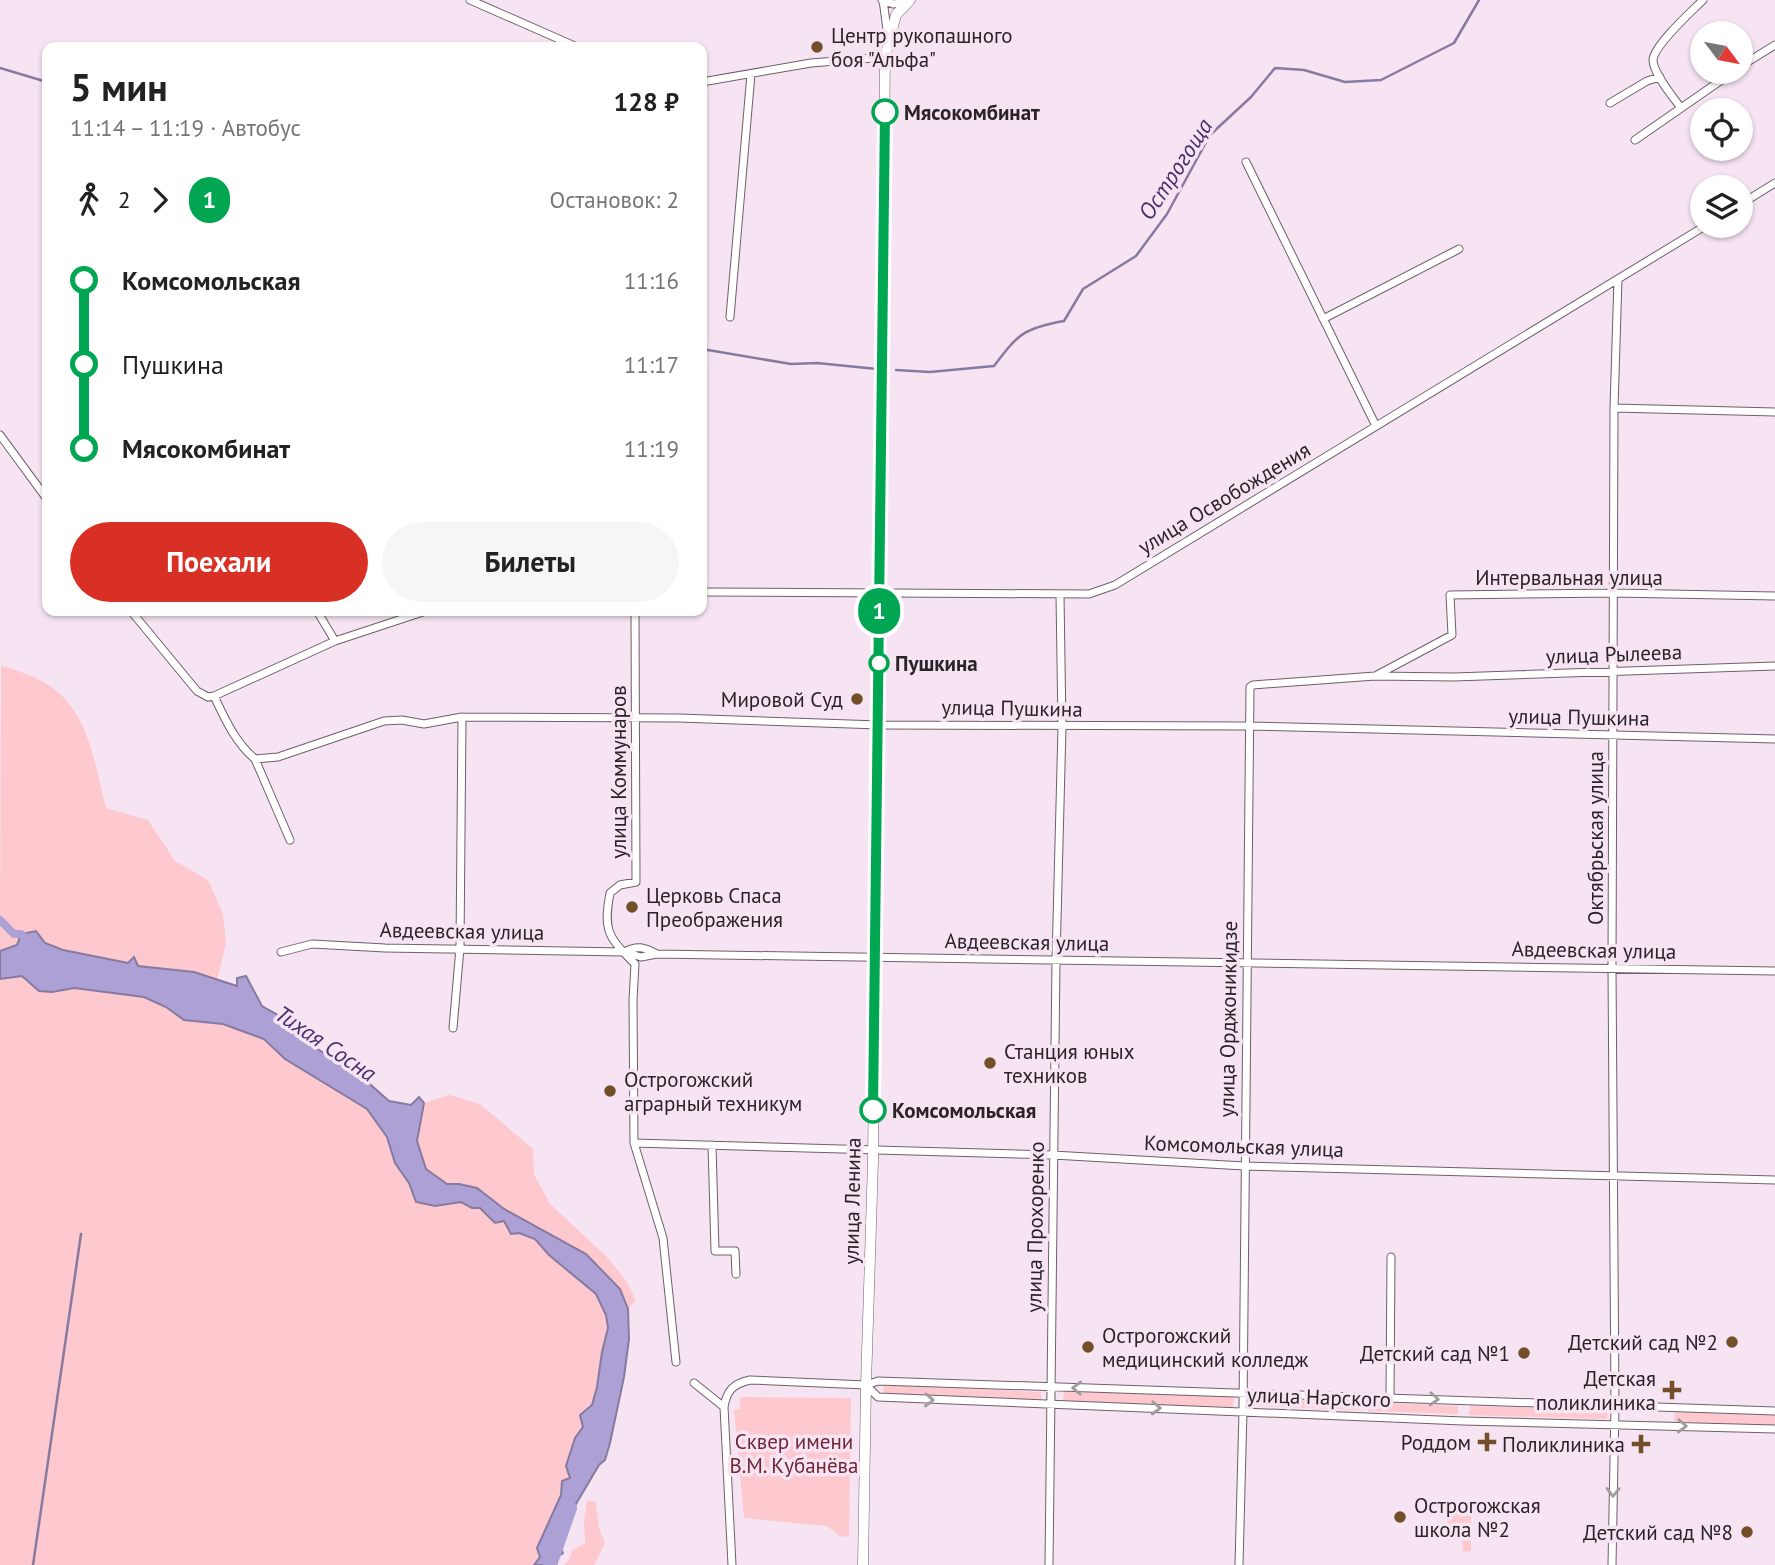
<!DOCTYPE html>
<html lang="ru">
<head>
<meta charset="utf-8">
<style>
	:root { --surface:#fff; --page:#f6f6f6; --text:#222; --muted:#767676; --accent:#d93025 }
	body { margin:0; font-family:"PT Sans",sans-serif; background:var(--page); color:var(--text); height:100vh; display:flex; flex-direction:column; font-size:26px; white-space:nowrap }
	* { box-sizing:border-box; margin:0 }
	p { font-size:23px; color:var(--muted) }
	.icon { flex:none; width:38px; height:38px; fill:none; stroke:currentColor; stroke-width:2; stroke-linecap:round; stroke-linejoin:round }
	.map { position:relative; flex:1; overflow:hidden }
	.drawer { position:absolute; left:42px; top:42px; width:665px; height:574px; display:flex; flex-direction:column; background:var(--surface); border-radius:14px; box-shadow:0 2px 5px #0004 }
	.drawer>* { flex:none }
	.badge { padding:0 14px; border-radius:23px; font-size:24px; line-height:46px }
	.needle { width:46px; rotate:122deg }
	.fabs { position:absolute; left:1690px; top:21px; display:grid; gap:14px }
	.fabs a { display:grid; place-items:center; width:63px; height:63px; border-radius:50%; background:var(--surface); box-shadow:0 2px 5px #0004; font-size:35px }
	.map>.badge { position:absolute; translate:-50% -50%; box-shadow:0 0 0 4px #fff }
	.legs { display:flex; align-items:center; gap:10px; height:77px; padding:0 28px; font-size:23px }
	.legs p { margin-inline-start:auto }
	.head { display:flex; align-items:center; justify-content:space-between; height:119px; padding:0 28px }
	h1 { font-size:38px; font-weight:700; line-height:52px }
	.primary-button { display:flex; gap:14px; margin-top:auto; padding:14px 28px }
	.primary-button a { flex:1; height:80px; border-radius:42px; background:var(--accent); color:#fff; font-size:28px; font-weight:700; line-height:80px; text-align:center }
	.primary-button a+a { background:var(--page); color:var(--text) }
	ul { padding:0 28px; list-style:none }
	li { display:flex; align-items:center; gap:24px; height:84px; font-size:26px }
	li i { display:grid; place-items:center; width:10px; height:100%; margin:0 9px; background:currentColor }
	li i::after { content:''; width:18px; height:18px; margin:-9px; border:5px solid; border-radius:50%; background:var(--surface) }
	li p { margin-inline-start:auto }
	li:first-child i { background:linear-gradient(#0000 50%,currentColor 0) }
	li:last-child i { background:linear-gradient(currentColor 50%,#0000 0) }
	.map>svg:first-child { display:block }
	.green { fill:#fdc8ce }
	.water { fill:#ada0d5; stroke:#867aa1; stroke-width:2 }
	.lines { fill:none; stroke-linecap:round; stroke-linejoin:round }
	.stream { stroke:#867aa1; stroke-width:2.5 }
	.canal { stroke:#ada0d5; stroke-width:8 }
	.river { stroke:#ada0d5; stroke-width:14 }
	.street-casing { stroke:#6f5f6c; stroke-width:9 }
	.secondary-casing { stroke:#6f5f6c; stroke-width:11 }
	.street { stroke:#fff; stroke-width:7 }
	.secondary { stroke:#fff; stroke-width:10 }
	.oneway { stroke:#9f9c9e }
	.line-1-casing { stroke:#fff; stroke-width:16 }
	.line-1 { stroke:#00a651; stroke-width:10 }
	.poi-dot { fill:#724f28; stroke:#f7e4f3; stroke-width:2.5 }
	.stop-1-dot { fill:#fff; stroke:#00a651; stroke-width:3.5 }
	.labels { text-anchor:middle; dominant-baseline:central; stroke-width:7; stroke-linejoin:round; paint-order:stroke }
	.poi-label { font-size:21px; fill:#2a2328; stroke:#f7e4f3; text-anchor:end }
	.stop-label { font-size:21px; font-weight:bold; fill:#2a2328; stroke:#f7e4f3; text-anchor:start }
	.street-label { font-size:21px; fill:#2a2328; stroke:#f7e4f3 }
	.park-label { font-size:21px; fill:#702636; stroke:#f7e4f3 }
	.water-label { font-size:23px; font-style:italic; fill:#453070; stroke:#f7e4f3 }
</style>
</head>
<body>
<div class="map">
<svg width="1775" height="1565" viewBox="0 0 1775 1565">
	<rect width="100%" height="100%" fill="#f7e4f3"/>
	<path class="green" d="M 1,666 C 85,686 88,735 106,808 L 148,820 L 175,861 L 208,880 L 223,914 L 226,943 L 217,980 L 194,972 L 138,966 L 63,950 L 45,943 L 17,945 L 0,951 Z
		M 22,976 L 39,991 L 52,992 L 74,988 L 144,997 L 166,1007 L 184,1020 L 223,1024 L 264,1039 L 285,1059 L 367,1109 L 387,1137 L 395,1163 L 409,1183 L 417,1202 L 452,1204 L 461,1202 L 472,1208 L 480,1208 L 504,1221 L 525,1237 L 535,1238 L 549,1255 L 596,1294 L 606,1315 L 608,1328 L 592,1405 L 581,1415 L 583,1427 L 575,1438 L 566,1466 L 570,1478 L 562,1481 L 561,1495 L 537,1548 L 540,1557 L 534,1565 L 0,1565 L 0,979 Z
		M 449,1095 L 480,1104 L 533,1149 L 534,1174 L 550,1204 L 606,1256 L 625,1279 L 636,1300 L 628,1309 L 620,1289 L 586,1254 L 504,1209 L 477,1188 L 459,1184 L 447,1185 L 426,1169 L 417,1141 L 424,1103 Z
		M 884,1385 L 1041,1392 L 1041,1400 L 883,1393 Z
		M 1064,1390 L 1234,1395 L 1233,1407 L 1063,1402 Z
		M 740,1397 L 851,1398 L 849,1537 L 840,1536 L 827,1526 L 744,1518 L 734,1410 L 740,1409 Z
		M 1258,1397 L 1359,1402 L 1359,1410 L 1258,1406 Z
		M 1368,1402 L 1458,1406 L 1458,1414 L 1368,1411 Z
		M 1470,1406 L 1608,1410 L 1607,1419 L 1469,1415 Z
		M 1675,1412 L 1775,1415 L 1775,1426 L 1674,1422 Z
		M 587,1501 L 596,1502 L 599,1528 L 605,1543 L 594,1565 L 564,1565 L 569,1560 L 572,1550 L 585,1543 L 584,1521 Z
		M 1448,1505 L 1471,1506 L 1471,1552 L 1463,1551 L 1462,1535 L 1447,1535 Z"/>
	<path class="water" d="M 36,931 L 45,943 L 63,950 L 128,963 L 134,957 L 138,966 L 194,972 L 237,986 L 237,978 L 246,976 L 262,1006 L 285,1019 L 305,1041 L 363,1078 L 389,1101 L 411,1105 L 419,1097 L 424,1103 L 417,1141 L 426,1169 L 447,1184 L 459,1184 L 477,1188 L 504,1209 L 586,1254 L 620,1289 L 628,1309 L 629,1339 L 624,1377 L 610,1443 L 605,1460 L 599,1465 L 563,1526 L 558,1544 L 563,1553 L 552,1561 L 551,1565 L 534,1565 L 540,1557 L 537,1548 L 561,1495 L 562,1481 L 570,1478 L 566,1466 L 575,1438 L 583,1427 L 580,1415 L 592,1405 L 597,1387 L 602,1352 L 608,1328 L 606,1315 L 596,1294 L 549,1255 L 535,1239 L 519,1233 L 511,1234 L 504,1221 L 495,1223 L 480,1208 L 472,1208 L 461,1202 L 435,1206 L 416,1202 L 409,1183 L 395,1163 L 387,1137 L 367,1109 L 285,1059 L 264,1039 L 223,1024 L 184,1020 L 166,1007 L 144,997 L 74,988 L 52,992 L 39,991 L 22,976 L 0,979 L 0,951 L 17,945 L 21,934 Z"/>
	<g class="lines">
		<path class="stream" d="M 0,68 L 47,82
			M 702,349 L 791,364 L 817,363 L 877,369
			M 896,370 L 930,372 L 994,366 C 1018,334 1024,328 1064,321 L 1083,289 L 1136,256 L 1167,214 L 1210,135 L 1251,97 L 1275,68 L 1304,70 L 1345,82 L 1381,80 L 1454,43 L 1479,0
			M 33,1565 L 81,1234"/>
		<path class="canal" d="M 0,920 L 14,934 L 21,934 L 29,941"/>
		<path class="river" d="M 550,1565 L 570,1508"/>
		<g class="street-casing">
			<path id="street" d="M 470,0 L 577,47
				M 882,0 L 893,4 L 908,2
				M 883,0 L 888,37
				M 1741,66 L 1775,45
				M 702,82 L 811,63 L 885,57
				M 1610,103 L 1647,81 L 1660,77
				M 1681,108 C 1673,97 1653,73 1653,60 C 1654,45 1692,11 1703,0
				M 1635,140 L 1733,72
				M 1246,162 L 1376,426
				M 1741,204 L 1775,183
				M 730,317 L 751,74
				M 1323,319 L 1459,249
				M 1614,408 L 1775,412
				M 0,435 L 47,499
				M 702,592 L 1089,594 L 1115,585 L 1705,226
				M 131,611 L 197,691 L 208,697 L 214,696 C 225,719 235,742 255,759 L 290,840
				M 317,611 L 335,641
				M 635,611 L 636,882 L 620,885 L 610,893 C 603,931 608,937 635,964 L 633,1000 L 634,1143 L 663,1238 L 676,1362
				M 1377,675 L 1452,635 L 1450,595 L 1615,593 L 1775,596
				M 214,696 L 335,641 L 426,611
				M 255,759 L 278,757 L 384,721 L 402,720 L 424,724 L 462,717 L 679,718 L 879,725 L 1248,726 L 1775,739
				M 281,952 L 312,944 L 385,948 L 624,952 L 641,957 L 657,954 L 1775,971
				M 624,952 C 637,945 644,947 657,954
				M 453,1028 L 460,948 L 462,717
				M 634,1143 L 1053,1155 L 1244,1166 L 1775,1180
				M 712,1145 L 715,1251 L 735,1251 L 736,1274
				M 694,1383 L 724,1407
				M 866,1385 L 878,1397 L 1463,1421 L 1775,1429
				M 1390,1396 L 1391,1257
				M 732,1565 L 724,1407 C 727,1390 733,1384 750,1380 L 866,1385 L 878,1381 L 1775,1411
				M 1049,1565 L 1056,960 L 1062,727 L 1060,595
				M 1239,1565 L 1243,1411 L 1250,687 L 1253,685 L 1375,676 L 1454,677 L 1775,666
				M 1612,1565 L 1615,1406 L 1612,967 L 1614,408 L 1618,279"/>
		</g>
		<g class="secondary-casing">
			<path id="secondary" d="M 863,1565 L 866,1385 L 873,1161 L 885,57 L 896,15 L 910,0"/>
		</g>
		<use href="#street" class="street"/>
		<use href="#secondary" class="secondary"/>
	</g>
	<defs><path id="oneway-chevron" d="M-2-3.5L2.5 0L-2 3.5" fill="none" stroke-width="1.6" stroke-linecap="round" stroke-linejoin="round" transform="scale(1.75)"/></defs>
	<g class="oneway">
		<use href="#oneway-chevron" transform="translate(1077 1388) rotate(-178)"/>
		<use href="#oneway-chevron" transform="translate(1434 1399) rotate(3)"/>
		<use href="#oneway-chevron" transform="translate(929 1400) rotate(2)"/>
		<use href="#oneway-chevron" transform="translate(1156 1408) rotate(2)"/>
		<use href="#oneway-chevron" transform="translate(1682 1426) rotate(2)"/>
		<use href="#oneway-chevron" transform="translate(1613 1492) rotate(91)"/>
	</g>
	<g class="lines">
		<g class="line-1-casing">
			<path id="line-1" d="M 873,1110 L 885,112"/>
		</g>
		<use href="#line-1" class="line-1"/>
	</g>
	<g class="poi-dot">
		<circle cx="817" cy="47" r="7"/>
		<circle cx="857" cy="699" r="7"/>
		<circle cx="632" cy="907" r="7"/>
		<circle cx="990" cy="1063" r="7"/>
		<circle cx="610" cy="1091" r="7"/>
		<circle cx="1732" cy="1342" r="7"/>
		<circle cx="1088" cy="1347" r="7"/>
		<circle cx="1524" cy="1353" r="7"/>
		<path d="M1668.5 1379.5h7v7h7v7h-7v7h-7v-7h-7v-7h7z"/>
		<path d="M1483.5 1431.5h7v7h7v7h-7v7h-7v-7h-7v-7h7z"/>
		<path d="M1637.5 1433.5h7v7h7v7h-7v7h-7v-7h-7v-7h7z"/>
		<circle cx="1400" cy="1517" r="7"/>
		<circle cx="1747" cy="1532" r="7"/>
	</g>
	<g class="stop-1-dot">
		<circle cx="885" cy="112" r="12"/>
		<circle cx="879" cy="663" r="9"/>
		<circle cx="873" cy="1110" r="12"/>
	</g>
	<g class="labels">
		<g class="poi-label">
			<text x="831" y="35" text-anchor="start">Центр рукопашного<tspan x="831" dy="24">боя "Альфа"</tspan></text>
			<text x="843" y="699">Мировой Суд</text>
			<text x="646" y="895" text-anchor="start">Церковь Спаса<tspan x="646" dy="24">Преображения</tspan></text>
			<text x="1004" y="1051" text-anchor="start">Станция юных<tspan x="1004" dy="24">техников</tspan></text>
			<text x="624" y="1079" text-anchor="start">Острогожский<tspan x="624" dy="24">аграрный техникум</tspan></text>
			<text x="1102" y="1335" text-anchor="start">Острогожский<tspan x="1102" dy="24">медицинский колледж</tspan></text>
			<text x="1718" y="1342">Детский сад №2</text>
			<text x="1510" y="1353">Детский сад №1</text>
			<text x="1656" y="1378">Детская<tspan x="1656" dy="24">поликлиника</tspan></text>
			<text x="1471" y="1442">Роддом</text>
			<text x="1625" y="1444">Поликлиника</text>
			<text x="1414" y="1505" text-anchor="start">Острогожская<tspan x="1414" dy="24">школа №2</tspan></text>
			<text x="1733" y="1532">Детский сад №8</text>
		</g>
		<g class="stop-label">
			<text x="904" y="112">Мясокомбинат</text>
			<text x="895" y="663">Пушкина</text>
			<text x="892" y="1110">Комсомольская</text>
		</g>
		<g class="street-label">
			<text transform="translate(1224 498) rotate(-31)">улица Освобождения</text>
			<text x="1569" y="577">Интервальная улица</text>
			<text transform="translate(1614 654) rotate(-2)">улица Рылеева</text>
			<text transform="translate(1012 708) rotate(1)">улица Пушкина</text>
			<text transform="translate(1579 717) rotate(1)">улица Пушкина</text>
			<text transform="translate(618 772) rotate(-90)">улица Коммунаров</text>
			<text transform="translate(1595 838) rotate(-90)">Октябрьская улица</text>
			<text transform="translate(462 931) rotate(1)">Авдеевская улица</text>
			<text transform="translate(1027 942) rotate(1)">Авдеевская улица</text>
			<text transform="translate(1594 950) rotate(1)">Авдеевская улица</text>
			<text transform="translate(1228 1019) rotate(-89)">улица Орджоникидзе</text>
			<text transform="translate(1244 1146) rotate(2)">Комсомольская улица</text>
			<text transform="translate(852 1201) rotate(-89)">улица Ленина</text>
			<text transform="translate(1035 1227) rotate(-89)">улица Прохоренко</text>
			<text transform="translate(1319 1397) rotate(2)">улица Нарского</text>
		</g>
		<g class="park-label">
			<text x="794" y="1441">Сквер имени<tspan x="794" dy="24">В.М. Кубанёва</tspan></text>
		</g>
		<g class="water-label">
			<text transform="translate(1175 169) rotate(-57)">Острогоща</text>
			<text transform="translate(326 1043) rotate(34)">Тихая Сосна</text>
		</g>
	</g>
</svg>
<div class="fabs">
<a><svg class="needle" viewBox="-14 -14 28 28"><path d="M0-13l5 13h-10z" fill="#e53935"/><path d="M0 13l5-13h-10z" fill="#767676"/></svg></a>
<a><svg class="icon" aria-label="locate" viewBox="0 0 24 24"><circle cx="12" cy="12" r="6"/><path d="M12 2v4M12 18v4M2 12h4M18 12h4"/></svg></a>
<a><svg class="icon" aria-label="layers" viewBox="0 0 24 24"><path d="M12 4l9 5-9 5-9-5zM3 14l9 5 9-5"/></svg></a>
</div>
<b class="badge" style="left:879px;top:611px;background:#00a651;color:#fff">1</b>
<section class="drawer">
<div class="head"><div><h1>5 мин</h1><p>11:14 – 11:19 · Автобус</p></div><b>128 ₽</b></div>
<div class="legs"><svg class="icon" aria-label="walk" viewBox="0 0 24 24"><circle cx="13" cy="4" r="2"/><path d="M13 8l-2 6 4 7M11 14l-3 7M7 12l3-4h3l4 4"/></svg>2<svg class="icon" aria-label="forward" viewBox="0 0 24 24"><path d="M9 5l7 7-7 7"/></svg><b class="badge" style="background:#00a651;color:#fff">1</b><p>Остановок: 2</p></div>
<ul>
<li><i style="color:#00a651"></i><b>Комсомольская</b><p>11:16</p></li>
<li><i style="color:#00a651"></i><span>Пушкина</span><p>11:17</p></li>
<li><i style="color:#00a651"></i><b>Мясокомбинат</b><p>11:19</p></li>
</ul>
<div class="primary-button"><a>Поехали</a><a>Билеты</a></div>
</section>
</div>
</body>
</html>
